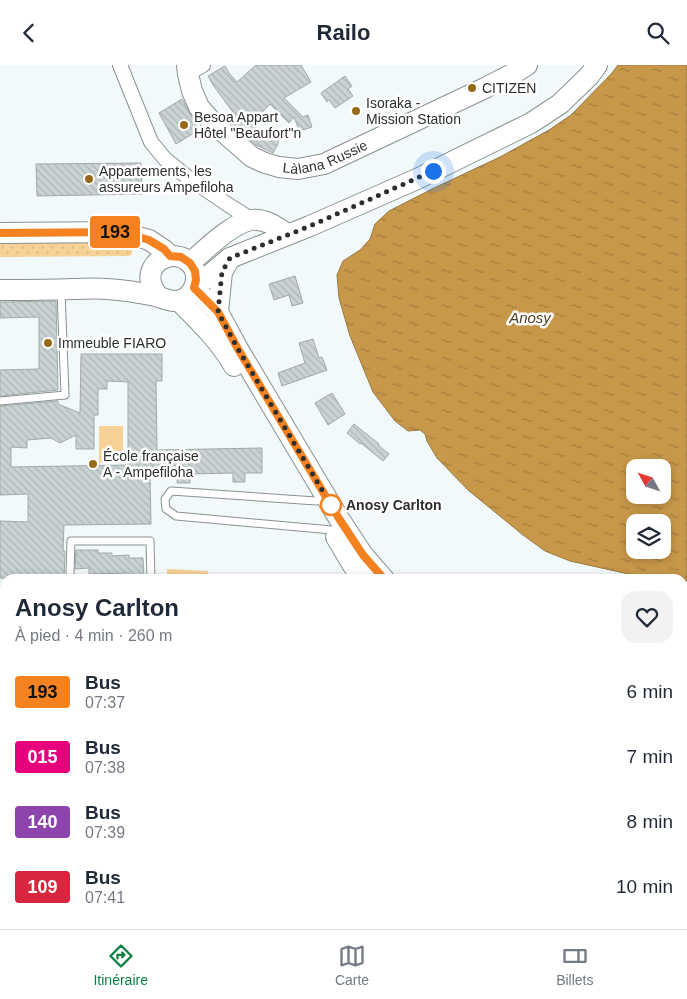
<!DOCTYPE html>
<html lang="fr">
<head>
<meta charset="utf-8">
<style>
	:root { --surface:#fff; --page:#f2f2f3; --text:#1f2937; --muted:#747a83; --line:#e0e1e3; --accent:#0b8043 }
	body { margin:0; font-family:Arial,sans-serif; background:var(--page); color:var(--text); height:100vh; display:flex; flex-direction:column; font-size:19px; white-space:nowrap }
	* { box-sizing:border-box; margin:0 }
	p { font-size:16px; color:var(--muted) }
	.icon { flex:none; width:28px; height:28px; fill:none; stroke:currentColor; stroke-width:2; stroke-linecap:round; stroke-linejoin:round }
	.map { position:relative; flex:1; overflow:hidden }
	.side { position:absolute; left:0px; top:509px; width:688px; height:356px; display:flex; flex-direction:column; background:var(--surface); border-radius:15px 15px 0 0; box-shadow:0 2px 8px #0003 }
	.side>* { flex:none }
	.badge { padding:0 10px; border-radius:4px; font-size:18px; line-height:32px }
	.needle { width:32px; rotate:310deg }
	.fabs { position:absolute; left:626px; top:394px; display:grid; gap:10px }
	.fabs a { display:grid; place-items:center; width:45px; height:45px; border-radius:10px; background:var(--surface); box-shadow:0 2px 8px #0003; font-size:25px }
	.you { position:absolute; width:25px; height:25px; margin:-12px; border:4px solid #fff; border-radius:50%; background:#1a73e8; box-shadow:0 0 0 8px #1a73e833 }
	.map>.badge { position:absolute; translate:-50% -50%; box-shadow:0 0 0 2px #fff }
	.round { display:grid; place-items:center; flex:none; width:52px; height:52px; border-radius:15px; background:var(--page) }
	.head { display:flex; align-items:center; justify-content:space-between; height:85px; padding:0 15px }
	h1 { font-size:24px; font-weight:800; line-height:38px }
	ul { padding:0; list-style:none }
	li { display:flex; align-items:center; gap:15px; height:65px; padding:0 15px }
	li div { flex:1 }
	li b { display:block; font-size:19px }
	li em { font-style:normal }
	li .badge { min-width:55px; font-weight:700; text-align:center }
	header { display:flex; justify-content:space-between; align-items:center; height:65px; padding:0 15px; background:var(--surface); font-size:22px; font-weight:800 }
	.dock { display:flex; justify-content:space-around; align-items:center; height:70px; border-top:1px solid var(--line); background:var(--surface); font-size:14px; color:var(--muted) }
	.dock a { display:grid; justify-items:center; gap:2px }
	.dock .current { color:var(--accent) }
	.map>svg:first-child { display:block }
	.green { fill:url(#green-dots) }
	.pitch { fill:#f8d197 }
	.water { fill:url(#water-ripples); stroke:#997842; fill-rule:evenodd }
	.building { fill:url(#building-back-hatch); stroke:#a1a9aa; fill-rule:evenodd }
	.lines { fill:none; stroke-linecap:round; stroke-linejoin:round }
	.lane-casing { stroke:#899192; stroke-width:9 }
	.street-casing { stroke:#899192; stroke-width:16 }
	.secondary-casing { stroke:#899192; stroke-width:22 }
	.lane { stroke:#fff; stroke-width:7 }
	.street { stroke:#fff; stroke-width:14 }
	.secondary { stroke:#fff; stroke-width:20 }
	.line-casing { stroke:#fff; stroke-width:11 }
	.line { stroke:#f58220; stroke-width:8 }
	.walk { stroke:#2c2f30; stroke-width:5; stroke-dasharray:0 9 }
	.poi-dot { fill:#956915; stroke:#fff; stroke-width:2 }
	.stop-dot { fill:#fff; stroke:#f58220; stroke-width:2.5 }
	.labels { text-anchor:middle; dominant-baseline:central; stroke-width:5; stroke-linejoin:round; paint-order:stroke }
	.poi-label { font-size:14px; fill:#2c2f30; stroke:#fff; text-anchor:start }
	.street-label { font-size:14px; fill:#2c2f30; stroke:#fff }
	.stop-label { font-size:14px; font-weight:bold; fill:#2c2f30; stroke:#fff; text-anchor:start }
	.water-label { font-size:15px; font-style:italic; fill:#543f1e; stroke:#fff }
</style>
</head>
<body>
<header><svg class="icon" aria-label="back" viewBox="0 0 24 24"><path d="M15 5l-7 7 7 7"/></svg>Railo<svg class="icon" aria-label="search" viewBox="0 0 24 24"><circle cx="10" cy="10" r="6"/><path d="M15 15l6 6"/></svg></header>
<div class="map">
<svg width="687" height="864" viewBox="0 0 687 864">
	<defs>
		<pattern id="green-dots" width="8" height="8" patternUnits="userSpaceOnUse" patternTransform="scale(1.25)"><rect width="8" height="8" fill="#f8d197"/><path d="M2 2h.1M6 6h.1" fill="none" stroke="#d5b482" stroke-width="1.8" stroke-linecap="round"/></pattern>
		<pattern id="water-ripples" width="26" height="14" patternUnits="userSpaceOnUse" patternTransform="scale(1.25)"><rect width="26" height="14" fill="#c8984a"/><path d="M2 4q2-2 4 0t4 0M15 11q2-2 4 0t4 0" fill="none" stroke="#a37c3e"/></pattern>
		<pattern id="building-back-hatch" width="6" height="6" patternUnits="userSpaceOnUse" patternTransform="scale(1.25)"><rect width="6" height="6" fill="#cad3d4"/><path d="M-1 5l2 2M0 0l6 6M5-1l2 2" fill="none" stroke="#aeb5b6"/></pattern>
	</defs>
	<rect width="100%" height="100%" fill="#f1f9fb"/>
	<path class="green" d="M 0,160 L 133,165 L 132,189 L 129,191 L 0,192 Z"/>
	<path class="pitch" d="M 99,361 L 123,361 L 123,398 L 99,398 Z
		M 167,504 L 208,506 L 208,514 L 167,514 Z"/>
	<path class="water" d="M 618,0 L 687,0 L 687,516 L 683,516 L 682,514 L 661,514 L 642,512 L 570,496 L 545,486 L 523,470 L 468,425 L 437,393 L 427,376 L 425,369 L 420,365 L 408,366 L 395,356 L 373,327 L 350,271 L 339,233 L 337,210 L 343,196 L 360,185 L 370,174 L 375,159 L 389,146 L 432,124 L 500,92 L 549,65 L 571,50 L 612,8 ZM 635,402 L 662,402 L 662,430 L 635,430 ZM 635,458 L 662,458 L 662,485 L 635,485 Z"/>
	<path class="building" d="M 256,0 L 301,0 L 311,17 L 284,33 L 303,52 L 308,50 L 312,62 L 303,65 L 299,65 L 294,52 L 289,58 L 270,39 L 251,59 L 278,75 L 278,79 L 273,88 L 256,80 L 229,56 L 235,50 L 213,20 L 208,11 L 225,1 L 229,8 L 237,17 Z
		M 345,11 L 352,21 L 348,24 L 353,31 L 335,43 L 329,35 L 327,37 L 321,28 Z
		M 182,34 L 199,65 L 176,79 L 159,48 Z
		M 141,98 L 142,129 L 37,131 L 36,99 Z
		M 295,211 L 303,238 L 292,241 L 289,230 L 274,235 L 269,219 Z
		M 56,236 L 58,325 L 0,331 L 0,305 L 39,304 L 39,252 L 0,253 L 0,237 Z
		M 313,274 L 319,293 L 322,292 L 327,305 L 282,321 L 278,308 L 305,298 L 299,278 Z
		M 81,289 L 162,289 L 162,316 L 156,316 L 157,385 L 262,383 L 262,408 L 245,408 L 245,417 L 233,417 L 233,408 L 190,409 L 190,418 L 177,418 L 178,409 L 150,409 L 151,459 L 64,460 L 63,486 L 65,486 L 64,514 L 0,513 L 0,456 L 28,457 L 28,429 L 0,430 L 0,341 L 58,336 L 58,339 L 80,348 ZM 107,316 L 128,317 L 128,400 L 11,402 L 11,382 L 27,383 L 27,375 L 51,373 L 60,378 L 76,370 L 76,384 L 94,384 L 94,350 L 98,350 L 98,324 L 107,324 Z
		M 332,328 L 345,349 L 328,360 L 315,338 Z
		M 354,359 L 379,379 L 378,380 L 389,389 L 383,396 L 361,378 L 360,379 L 347,368 Z
		M 76,485 L 98,485 L 98,488 L 112,488 L 112,491 L 129,490 L 129,493 L 143,493 L 144,511 L 129,511 L 129,508 L 89,509 L 89,503 L 75,504 Z"/>
	<g class="lines">
		<g class="lane-casing">
			<path id="lane" d="M 0,336 L 65,330 L 61,226
				M 316,436 L 171,426 L 165,434 L 166,444 L 176,451 L 332,465
				M 70,509 L 71,476 L 150,476 L 151,514"/>
		</g>
		<g class="street-casing">
			<path id="street" d="M 120,0 L 151,77 L 165,94 L 186,111 L 227,139 L 252,155
				M 188,9 L 203,0
				M 0,646 L 5,646
				M 121,860 L 121,864
				M 400,860 L 400,864
				M 139,864 L 139,860"/>
		</g>
		<g class="secondary-casing">
			<g id="secondary">
				<path id="s1" d="M 187,0 L 188,9 L 192,26 L 199,42 L 212,57 L 252,92 L 265,98 L 279,102 L 298,104 L 324,99 L 485,23 L 516,7 L 527,0"/>
				<path d="M 0,168 L 122,167 L 149,175 L 164,185 L 171,191"/>
				<path d="M 190,198 C 205,185 232,158 251,155 C 265,153 277,162 287,169"/>
				<path d="M 194,223 L 230,193 L 310,161 L 417,114 L 531,58 L 560,39 L 589,11 L 597,0"/>
				<path d="M 194,223 L 218,247 L 238,284 L 338,452 L 363,490 L 384,514"/>
				<path d="M 0,225 C 24,225 48,225 73,224 C 84,224 96,223 107,224 C 122,225 142,228 156,231 C 164,233 169,237 178,236 C 196,232 202,209 189,197 C 173,183 146,196 151,218 C 152,223 155,227 158,231"/>
				<path d="M 179,236 C 199,256 220,276 234,301"/>
				<path d="M 218,247 L 222,207 L 230,193"/>
				<path d="M 336,472 L 352,499 L 362,514"/>
				<path d="M 682,569 L 687,570"/>
			</g>
		</g>
		<use href="#lane" class="lane"/>
		<use href="#street" class="street"/>
		<use href="#secondary" class="secondary"/>
	</g>
	<g class="lines">
		<g class="line-casing">
			<path id="line" d="M 0,168 L 122,167 L 149,175 L 164,184 L 170,191 L 181,192 L 190,198 L 195,206 L 196,215 L 194,223 L 218,247 L 238,284 L 338,452 L 363,490 L 384,514"/>
		</g>
		<use href="#line" class="line"/>
		<path class="walk" d="M 331,440 L 238,284 L 218,247 L 222,207 L 230,193 L 310,161 L 433,106"/>
	</g>
	<g class="poi-dot">
		<circle cx="472" cy="23" r="5"/>
		<circle cx="356" cy="46" r="5"/>
		<circle cx="184" cy="60" r="5"/>
		<circle cx="89" cy="114" r="5"/>
		<circle cx="48" cy="278" r="5"/>
		<circle cx="93" cy="399" r="5"/>
	</g>
	<circle class="stop-dot" cx="331" cy="440" r="10"/>
	<g class="labels">
		<g class="poi-label">
			<text x="482" y="23">CITIZEN</text>
			<text x="366" y="38">Isoraka -<tspan x="366" dy="16">Mission Station</tspan></text>
			<text x="194" y="52">Besoa Appart<tspan x="194" dy="16">Hôtel "Beaufort"n</tspan></text>
			<text x="99" y="106">Appartements, les<tspan x="99" dy="16">assureurs Ampefiloha</tspan></text>
			<text x="58" y="278">Immeuble FIARO</text>
			<text x="103" y="391">École française<tspan x="103" dy="16">A - Ampefiloha</tspan></text>
		</g>
		<g class="street-label">
			<text stroke="none"><textPath href="#s1" startOffset="194">Làlana Russie</textPath></text>
		</g>
		<g class="stop-label">
			<text x="346" y="440">Anosy Carlton</text>
		</g>
		<g class="water-label">
			<text x="530" y="252">Anosy</text>
		</g>
	</g>
</svg>
<div class="fabs">
<a><svg class="needle" viewBox="-14 -14 28 28"><path d="M0-13l5 13h-10z" fill="#e53935"/><path d="M0 13l5-13h-10z" fill="#747a83"/></svg></a>
<a><svg class="icon" aria-label="layers" viewBox="0 0 24 24"><path d="M12 4l9 5-9 5-9-5zM3 14l9 5 9-5"/></svg></a>
</div>
<div class="you" style="left:433px;top:106px"></div>
<b class="badge" style="left:115px;top:167px;background:#f58220;color:#111">193</b>
<section class="side">
<div class="head"><div><h1>Anosy Carlton</h1><p>À pied · 4 min · 260 m</p></div><a class="round"><svg class="icon" aria-label="heart" viewBox="0 0 24 24"><path d="M12 20l-8-8c-3-5 5-10 8-4 3-6 11-1 8 4z"/></svg></a></div>
<ul>
<li><span class="badge" style="background:#f58220;color:#111">193</span><div><b>Bus</b><p>07:37</p></div><em>6 min</em></li>
<li><span class="badge" style="background:#e6007e;color:#fff">015</span><div><b>Bus</b><p>07:38</p></div><em>7 min</em></li>
<li><span class="badge" style="background:#8e44ad;color:#fff">140</span><div><b>Bus</b><p>07:39</p></div><em>8 min</em></li>
<li><span class="badge" style="background:#d7263d;color:#fff">109</span><div><b>Bus</b><p>07:41</p></div><em>10 min</em></li>
</ul>
</section>
</div>
<nav class="dock">
<a class="current"><svg class="icon" aria-label="directions" viewBox="0 0 24 24"><path d="M12 3l9 9-9 9-9-9zM9 14v-3h6M13 9l2 2-2 2"/></svg>Itinéraire</a>
<a><svg class="icon" aria-label="map" viewBox="0 0 24 24"><path d="M3 6l6-2 6 2 6-2v14l-6 2-6-2-6 2zM9 4v14M15 6v14"/></svg>Carte</a>
<a><svg class="icon" aria-label="tickets" viewBox="0 0 24 24"><path d="M3 7h18v10H3zM15 7v10"/></svg>Billets</a>
</nav>
</body>
</html>
